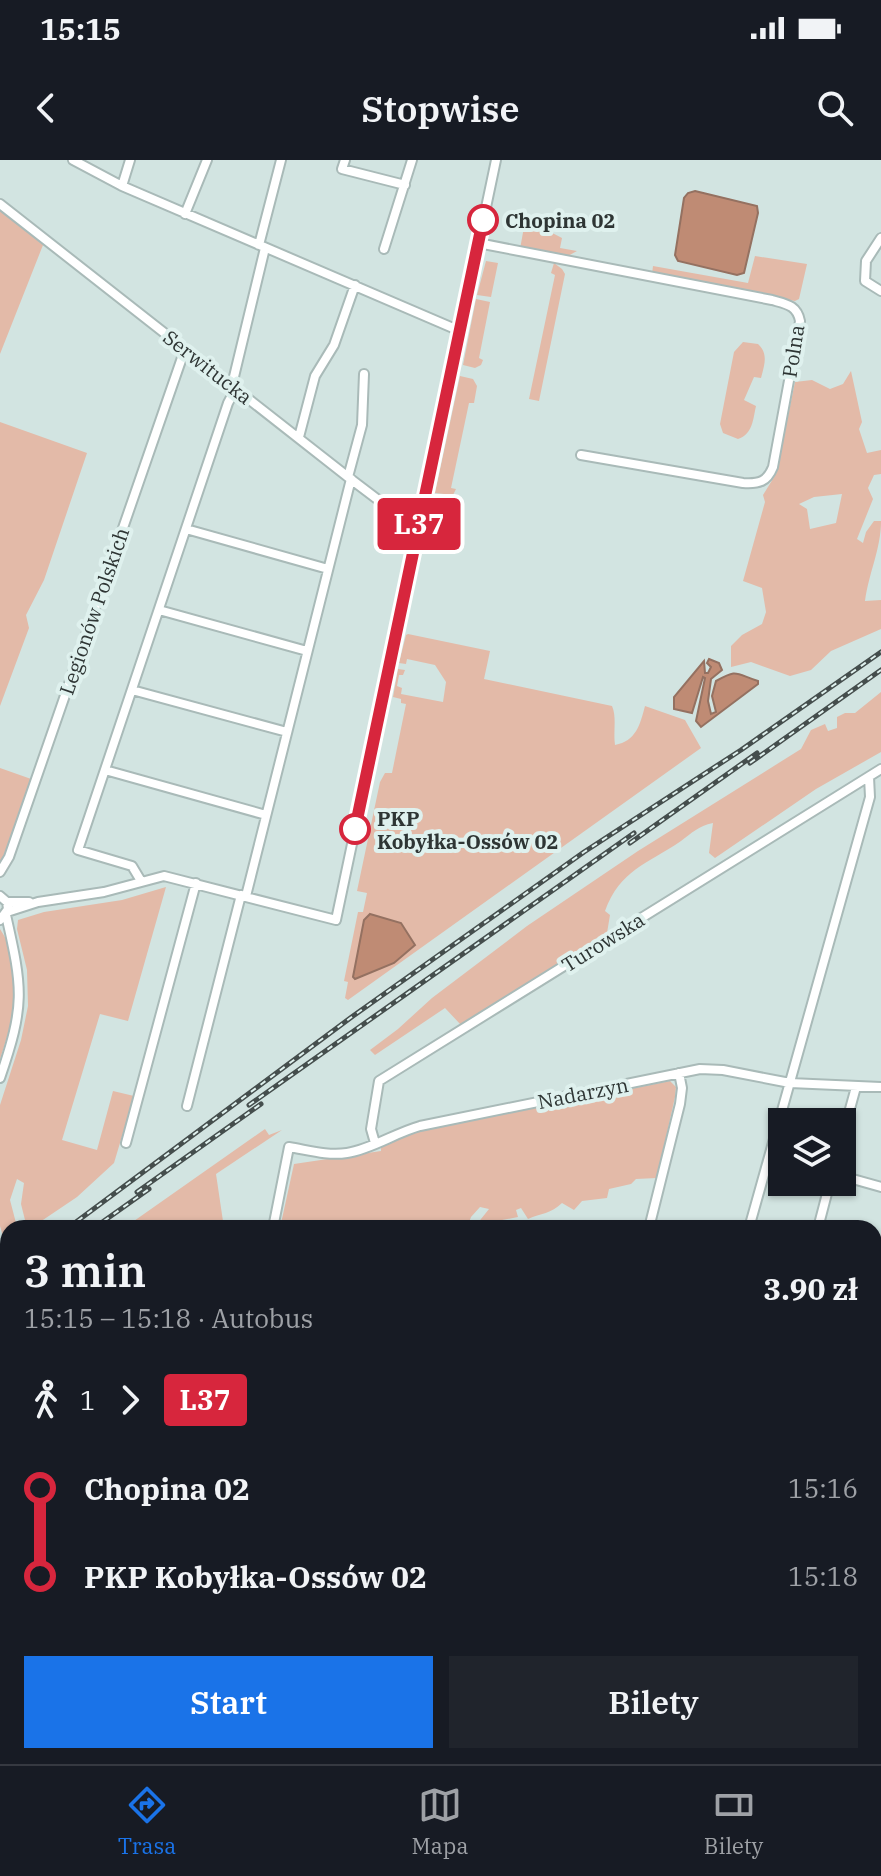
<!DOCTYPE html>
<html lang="pl">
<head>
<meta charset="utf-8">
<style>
	:root { --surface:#171b24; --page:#20242c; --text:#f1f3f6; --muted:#9ea1a6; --line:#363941; --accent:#1a73e8 }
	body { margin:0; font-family:"IBM Plex Serif",serif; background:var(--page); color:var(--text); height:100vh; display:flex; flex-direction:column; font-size:30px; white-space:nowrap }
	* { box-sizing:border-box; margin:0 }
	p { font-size:26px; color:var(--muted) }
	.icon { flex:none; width:44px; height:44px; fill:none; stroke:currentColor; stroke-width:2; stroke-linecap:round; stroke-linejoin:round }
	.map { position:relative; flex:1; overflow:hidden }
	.drawer { position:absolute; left:0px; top:1060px; width:882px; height:544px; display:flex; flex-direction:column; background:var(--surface); border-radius:24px 24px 0 0; box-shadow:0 2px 6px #0004 }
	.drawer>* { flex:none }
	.badge { padding:0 16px; border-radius:6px; font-size:28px; line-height:52px }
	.buttons { position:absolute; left:768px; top:948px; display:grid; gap:16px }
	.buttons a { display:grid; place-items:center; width:88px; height:88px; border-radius:0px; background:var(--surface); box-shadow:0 2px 6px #0004; font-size:40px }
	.map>.badge { position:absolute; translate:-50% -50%; box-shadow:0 0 0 4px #fff }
	.legs { display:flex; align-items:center; gap:12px; height:88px; padding:0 24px; font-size:26px }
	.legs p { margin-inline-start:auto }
	.head { display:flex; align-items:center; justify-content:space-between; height:136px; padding:0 24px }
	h1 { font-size:44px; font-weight:600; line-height:60px }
	.button { display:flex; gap:16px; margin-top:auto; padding:16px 24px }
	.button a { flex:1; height:92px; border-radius:0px; background:var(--accent); color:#fff; font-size:32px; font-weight:600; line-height:92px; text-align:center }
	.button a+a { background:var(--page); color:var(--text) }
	ul { padding:0 24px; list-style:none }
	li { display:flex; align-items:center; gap:28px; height:88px; font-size:30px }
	li i { display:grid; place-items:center; width:12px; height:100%; margin:0 10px; background:currentColor }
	li i::after { content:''; width:20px; height:20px; margin:-10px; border:6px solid; border-radius:50%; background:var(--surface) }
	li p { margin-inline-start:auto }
	li:first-child i { background:linear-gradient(#0000 50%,currentColor 0) }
	li:last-child i { background:linear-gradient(currentColor 50%,#0000 0) }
	.status { display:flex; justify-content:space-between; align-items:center; height:56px; padding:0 40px; background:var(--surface); direction:ltr }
	.status svg { height:22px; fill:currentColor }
	header { display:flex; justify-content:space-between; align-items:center; height:104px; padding:0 24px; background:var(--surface); font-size:36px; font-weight:600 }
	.menu { display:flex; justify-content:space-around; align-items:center; height:112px; border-top:2px solid var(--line); background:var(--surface); font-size:22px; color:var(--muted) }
	.menu a { display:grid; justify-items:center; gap:4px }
	.menu .on { color:var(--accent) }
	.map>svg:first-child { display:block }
	.green { fill:#e3baa8; fill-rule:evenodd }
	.water { fill:#bf8b74; stroke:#947161; stroke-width:2 }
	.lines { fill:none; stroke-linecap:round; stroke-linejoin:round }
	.stream { stroke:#947161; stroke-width:2 }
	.minor-casing { stroke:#a9bab8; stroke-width:12 }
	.minor { stroke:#fff; stroke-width:8 }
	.rail-casing { stroke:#454e4d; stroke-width:5 }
	.rail { stroke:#dff1ee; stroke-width:2; stroke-dasharray:6; stroke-linecap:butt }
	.line-1-casing { stroke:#fff; stroke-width:18 }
	.line-1 { stroke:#d7263d; stroke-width:12 }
	.stop-1-dot { fill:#fff; stroke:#d7263d; stroke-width:4 }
	.labels { text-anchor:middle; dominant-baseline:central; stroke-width:8; stroke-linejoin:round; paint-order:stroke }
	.stop-label { font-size:20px; font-weight:bold; fill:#2e3534; stroke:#dff1ee; text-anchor:start }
	.street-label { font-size:20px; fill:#2e3534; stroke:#dff1ee }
</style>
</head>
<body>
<div class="status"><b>15:15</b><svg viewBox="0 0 49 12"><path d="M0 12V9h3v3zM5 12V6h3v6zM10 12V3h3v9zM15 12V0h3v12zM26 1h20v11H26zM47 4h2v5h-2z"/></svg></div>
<header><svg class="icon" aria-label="back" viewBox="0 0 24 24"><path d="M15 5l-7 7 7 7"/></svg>Stopwise<svg class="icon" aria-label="search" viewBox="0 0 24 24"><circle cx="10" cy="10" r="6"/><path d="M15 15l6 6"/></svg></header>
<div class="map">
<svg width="881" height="1604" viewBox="0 0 881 1604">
	<rect width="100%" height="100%" fill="#d2e4e1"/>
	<path class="green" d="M 0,50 L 43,85 L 0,194 Z
		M 529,61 L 562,78 L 560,88 L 577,91 L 566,97 L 520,89 L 524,67 Z
		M 755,96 L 807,104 L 799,139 L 795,141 L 652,114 L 653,106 L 748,123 Z
		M 486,101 L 498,103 L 491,137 L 477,135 Z
		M 554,103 L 562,109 L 565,114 L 539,241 L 529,239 L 555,115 L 551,113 Z
		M 476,139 L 490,142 L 479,198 L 483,200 L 481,205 L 475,208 L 463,205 Z
		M 743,182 L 758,184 C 769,194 764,206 761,218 L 754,217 L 744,240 L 756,246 C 753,259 753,274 738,279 L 723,273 L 720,264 L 734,192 Z
		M 851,211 L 862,262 L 859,269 L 867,293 L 881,290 L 881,314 L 874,315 L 868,328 L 873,339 L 857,379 L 863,383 L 866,372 L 874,361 L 881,361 C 881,389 869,412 865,441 L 881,440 L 881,469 L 831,491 L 811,510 L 790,516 L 751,502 L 731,507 L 731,486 L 742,475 L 762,464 L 766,452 L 762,428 L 743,421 L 765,342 L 763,335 L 776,314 L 795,222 L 812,220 L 830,229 L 843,224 ZM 842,334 L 836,363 L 810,369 L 807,349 L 799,344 L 814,337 Z
		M 460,216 L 473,219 L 477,226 L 474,243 L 469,243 L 451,328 L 456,329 L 453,335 L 435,333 Z
		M 0,262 L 87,293 L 44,420 L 26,455 L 29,468 L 0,546 Z
		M 408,474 L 490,491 L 484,519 L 612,546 C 617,557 613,572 615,585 C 636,581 640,565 645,546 L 685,560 L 701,588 L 348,840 L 345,838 L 348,822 L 344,821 L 358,752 L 363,752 L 367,733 L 357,731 L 380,622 L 385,613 L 392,613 L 406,544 L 401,543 L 401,539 L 393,537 L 398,509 L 405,510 L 403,515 L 399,515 L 397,526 L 402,528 L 401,534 L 443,542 L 446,522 L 435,505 L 407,499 L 406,504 L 399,503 L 406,475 Z
		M 881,532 L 881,592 L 816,629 L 715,698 L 709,693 L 713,663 C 698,666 692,673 681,681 C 647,704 620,710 605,751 L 610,755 L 607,773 L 461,865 L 445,848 L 375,895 L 370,890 L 398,869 L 432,838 L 527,766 L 638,691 L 801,589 L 811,570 L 825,564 L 828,571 L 837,568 L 837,557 L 845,553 L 855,553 Z
		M 0,608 L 34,620 L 8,693 L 0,706 Z
		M 166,727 L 128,861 L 100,854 L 62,980 L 97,990 L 113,931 L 134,936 L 114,1003 L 77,1037 L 34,1066 L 25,1060 L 21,1044 L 24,1023 L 17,1019 L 10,1040 L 16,1063 L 12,1068 L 8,1068 L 4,1080 L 0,1066 L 0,945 L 21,880 L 28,846 L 27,810 L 17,769 L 18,760 L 44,752 L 122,740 Z
		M 0,769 C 27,809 14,858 0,899 Z
		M 670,921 L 676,927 L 675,937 L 657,1018 L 636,1019 L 631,1024 L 609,1029 L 607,1038 L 582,1041 L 574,1050 L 562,1043 C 551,1054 541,1053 528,1059 L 521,1048 L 516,1050 L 518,1057 L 502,1060 L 497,1067 L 480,1068 L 477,1064 L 489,1049 L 480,1047 L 471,1057 L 467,1068 L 452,1068 L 444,1062 L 438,1068 L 280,1068 L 294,1004 L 381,991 L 381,985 L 405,974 Z
		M 265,969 L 269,975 L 282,970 L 216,1014 L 224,1068 L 124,1068 Z
		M 8,1212 L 8,1300 L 4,1302 L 8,1319 L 8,1398 L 0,1400 L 0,1214 Z
		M 574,1596 L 643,1596 L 641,1604 L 572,1604 Z
		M 715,1596 L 772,1596 L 770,1604 L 713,1604 Z"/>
	<path class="water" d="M 695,31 L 757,46 L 758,53 L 744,113 L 737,115 L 678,101 L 675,95 L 684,38 L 688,33 Z
		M 709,499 L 719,503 L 722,510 L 711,519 L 708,541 L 711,554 L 716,552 L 712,536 L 716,521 C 738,509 734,513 758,521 L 758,524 L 701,567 L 696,561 L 705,518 L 703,517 L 692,553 L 674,549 L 674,537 L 704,501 L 705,513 L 708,513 L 711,507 L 707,503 Z
		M 370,754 L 401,763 L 415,785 L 394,803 L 355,819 L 353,817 L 364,760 Z"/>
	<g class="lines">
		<path class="stream" d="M 871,1604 L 881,1598"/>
		<g class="minor-casing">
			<path id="minor" d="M 73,0 L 122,26 L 460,171
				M 345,0 L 342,9 L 405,25
				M 122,26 L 130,0
				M 0,44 L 348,317 L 406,361 L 419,365
				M 185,54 L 207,0
				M 881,78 L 866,101 L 865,121 L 881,131
				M 478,83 L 772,140 C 786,144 797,145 800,161 L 773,307 C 767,322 759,324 743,323 L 581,295
				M 259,85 L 281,0
				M 384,89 L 412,0
				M 232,225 L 265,88
				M 299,277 L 315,216 L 334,185 L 355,125
				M 348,317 L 362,265 L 364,214
				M 186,369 L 328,409
				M 159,450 L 307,491
				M 132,530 L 287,572
				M 105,610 L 266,655
				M 0,712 L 9,697 L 185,189
				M 141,721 L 132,706 L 78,690 L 228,243 L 236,228
				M 0,736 L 7,742 L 8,749 L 0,760
				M 246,736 L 351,319
				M 7,742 L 29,742
				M 7,752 L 38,742 L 104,732 L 164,716 L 336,760 L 496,0
				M 0,918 C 25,845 23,830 6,755
				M 187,946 L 241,735
				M 842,978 L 856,927
				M 126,983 L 196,723
				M 375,983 L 371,969 L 379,921 L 881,609
				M 842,1016 L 881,1027
				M 273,1068 L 289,987 C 308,990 327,996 347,993 C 372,989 395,973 420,966 L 700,909 L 723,910 L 790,923 L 881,927
				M 649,1068 L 680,944 L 682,928 L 679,913
				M 749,1068 L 870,637 L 869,617
				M 818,1068 L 830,1022
				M 0,1089 L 8,1102
				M 874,1225 L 881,1200
				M 874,1252 L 881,1254
				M 874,1319 L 881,1321
				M 0,1434 L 8,1433
				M 874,1456 L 881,1428
				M 160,1602 L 186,1596
				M 270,1604 L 306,1596
				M 486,1604 L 503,1601 L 514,1602
				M 605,1604 L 607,1596
				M 671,1604 L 673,1596
				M 837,1604 L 839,1596"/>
		</g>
		<use href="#minor" class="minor"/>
		<g class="rail-casing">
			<path id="rail" d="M 750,603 L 881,510
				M 630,683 L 757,593
				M 249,945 L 634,673
				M 137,1032 L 261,944
				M 68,1068 L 353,856 L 584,692 L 741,590 L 881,492
				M 94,1068 L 149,1029
				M 0,1129 L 8,1124"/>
		</g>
		<use href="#rail" class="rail"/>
	</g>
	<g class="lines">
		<g class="line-1-casing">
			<path id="line-1" d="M 355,669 L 483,60"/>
		</g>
		<use href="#line-1" class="line-1"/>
	</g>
	<g class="stop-1-dot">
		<circle cx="483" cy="60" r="14"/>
		<circle cx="355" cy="669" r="14"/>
	</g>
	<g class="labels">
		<g class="stop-label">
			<text x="505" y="60">Chopina 02</text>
			<text x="377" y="658">PKP<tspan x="377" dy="23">Kobyłka-Ossów 02</tspan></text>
		</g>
		<g class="street-label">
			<text transform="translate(793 191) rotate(-81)">Polna</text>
			<text transform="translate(208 207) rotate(38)">Serwitucka</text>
			<text transform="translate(94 451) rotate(-71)">Legionów Polskich</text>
			<text transform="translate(603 782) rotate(-32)">Turowska</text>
			<text transform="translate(583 933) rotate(-11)">Nadarzyn</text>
		</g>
	</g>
</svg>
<div class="buttons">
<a><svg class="icon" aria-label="layers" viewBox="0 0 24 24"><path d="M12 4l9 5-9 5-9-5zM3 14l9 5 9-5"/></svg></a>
</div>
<b class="badge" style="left:419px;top:364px;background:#d7263d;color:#fff">L37</b>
<section class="drawer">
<div class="head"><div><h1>3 min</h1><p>15:15 – 15:18 · Autobus</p></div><b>3.90 zł</b></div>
<div class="legs"><svg class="icon" aria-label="walk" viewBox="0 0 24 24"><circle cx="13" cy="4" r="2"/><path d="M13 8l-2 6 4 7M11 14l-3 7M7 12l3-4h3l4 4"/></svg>1<svg class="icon" aria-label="forward" viewBox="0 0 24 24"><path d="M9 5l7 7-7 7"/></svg><b class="badge" style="background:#d7263d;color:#fff">L37</b></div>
<ul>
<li><i style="color:#d7263d"></i><b>Chopina 02</b><p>15:16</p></li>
<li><i style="color:#d7263d"></i><b>PKP Kobyłka-Ossów 02</b><p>15:18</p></li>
</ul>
<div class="button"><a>Start</a><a>Bilety</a></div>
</section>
</div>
<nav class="menu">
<a class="on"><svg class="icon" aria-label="directions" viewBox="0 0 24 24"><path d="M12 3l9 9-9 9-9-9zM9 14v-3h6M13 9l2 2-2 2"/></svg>Trasa</a>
<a><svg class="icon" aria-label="map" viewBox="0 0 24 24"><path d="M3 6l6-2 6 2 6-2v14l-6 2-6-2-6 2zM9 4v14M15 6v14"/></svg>Mapa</a>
<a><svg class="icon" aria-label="tickets" viewBox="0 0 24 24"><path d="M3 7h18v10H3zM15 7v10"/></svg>Bilety</a>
</nav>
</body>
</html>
